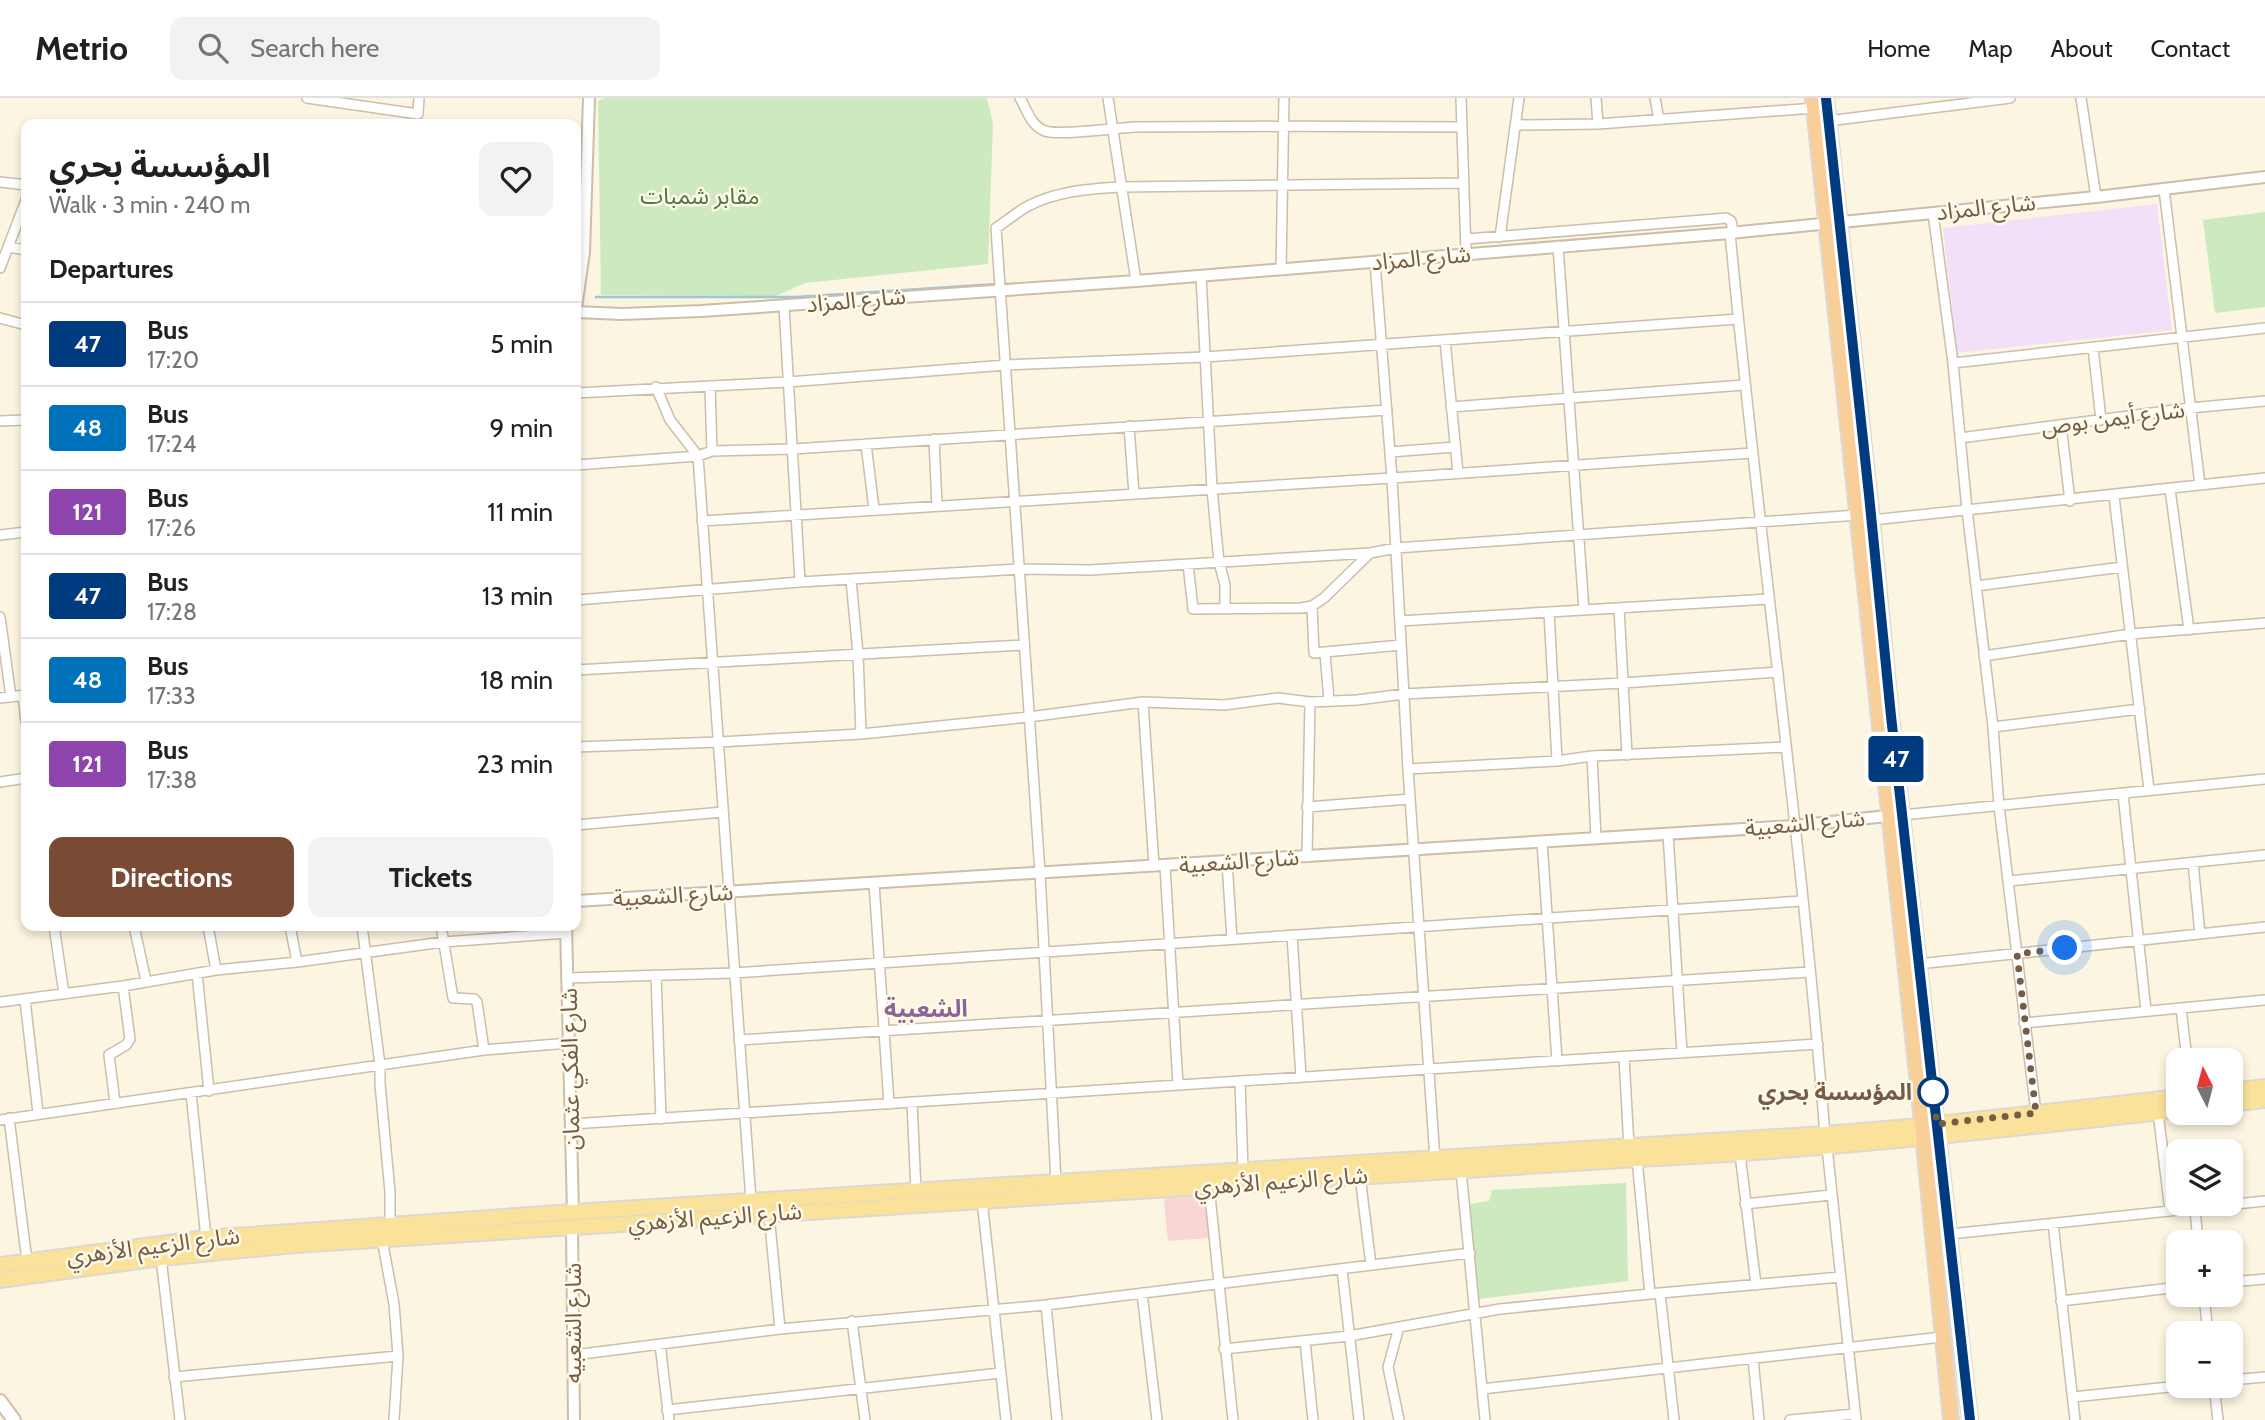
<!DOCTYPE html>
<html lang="en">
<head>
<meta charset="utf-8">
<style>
	:root { --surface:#fff; --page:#f2f2f2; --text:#202124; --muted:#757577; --line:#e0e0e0; --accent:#794a34 }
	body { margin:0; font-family:Cabin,"Noto Sans Arabic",sans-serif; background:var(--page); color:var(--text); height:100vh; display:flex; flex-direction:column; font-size:26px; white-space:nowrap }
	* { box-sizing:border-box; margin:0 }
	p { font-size:23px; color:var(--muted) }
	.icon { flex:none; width:38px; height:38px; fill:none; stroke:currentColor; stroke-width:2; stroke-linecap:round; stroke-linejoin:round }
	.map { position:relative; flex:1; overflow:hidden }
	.side { position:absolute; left:21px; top:21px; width:560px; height:812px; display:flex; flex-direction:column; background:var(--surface); border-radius:14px; box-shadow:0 4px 10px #0003 }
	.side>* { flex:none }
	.badge { padding:0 14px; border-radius:5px; font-size:24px; line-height:46px }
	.needle { width:46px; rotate:354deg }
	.controls { position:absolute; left:2166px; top:950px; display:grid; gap:14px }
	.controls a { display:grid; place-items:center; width:77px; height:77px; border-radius:14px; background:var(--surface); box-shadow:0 4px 10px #0003; font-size:35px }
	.you { position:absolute; width:35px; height:35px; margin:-18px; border:5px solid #fff; border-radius:50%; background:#1a73e8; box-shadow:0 0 0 10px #1a73e833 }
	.map>.badge { position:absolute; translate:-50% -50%; box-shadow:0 0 0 4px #fff }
	h2 { padding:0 28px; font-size:26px; line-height:63px }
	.round { display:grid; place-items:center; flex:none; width:74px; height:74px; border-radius:14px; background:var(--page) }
	.headline { display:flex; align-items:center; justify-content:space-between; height:119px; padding:0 28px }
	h1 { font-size:33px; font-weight:700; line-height:52px }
	.primary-button { display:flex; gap:14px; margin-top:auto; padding:14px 28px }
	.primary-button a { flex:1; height:80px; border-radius:14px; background:var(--accent); color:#fff; font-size:28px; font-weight:700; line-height:80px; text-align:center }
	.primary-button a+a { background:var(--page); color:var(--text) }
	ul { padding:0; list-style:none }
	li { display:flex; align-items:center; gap:21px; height:84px; padding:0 28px; border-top:2px solid var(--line) }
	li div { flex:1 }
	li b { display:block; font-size:26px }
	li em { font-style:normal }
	li .badge { min-width:77px; font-weight:700; text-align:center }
	header { display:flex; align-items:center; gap:42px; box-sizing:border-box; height:98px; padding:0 35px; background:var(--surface); border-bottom:2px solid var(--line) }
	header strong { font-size:33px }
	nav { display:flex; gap:38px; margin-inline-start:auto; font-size:24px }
	.search { width:490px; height:63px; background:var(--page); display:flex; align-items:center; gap:18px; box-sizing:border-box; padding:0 24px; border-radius:14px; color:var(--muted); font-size:26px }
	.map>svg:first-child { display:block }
	.education { fill:#f2dff8 }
	.medical { fill:#fad5d5 }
	.green { fill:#cce9c0 }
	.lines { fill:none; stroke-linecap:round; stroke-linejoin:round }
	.stream { stroke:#9dc7d7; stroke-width:2.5 }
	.minor-casing { stroke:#cdbda9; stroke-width:12 }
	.tertiary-casing { stroke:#cdbda9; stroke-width:14 }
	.secondary-casing { stroke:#d0bea6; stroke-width:16 }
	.primary-casing { stroke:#ddd8d3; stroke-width:18 }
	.trunk-casing { stroke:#ddd8d3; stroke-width:18 }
	.minor { stroke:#fff; stroke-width:9 }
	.tertiary { stroke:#fff; stroke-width:10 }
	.secondary { stroke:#fff; stroke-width:12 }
	.primary { stroke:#fbe29a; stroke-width:14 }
	.trunk { stroke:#f8cf99; stroke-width:14 }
	.line-casing { stroke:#fff; stroke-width:16 }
	.line { stroke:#003b80; stroke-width:10 }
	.walk { stroke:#735d48; stroke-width:7; stroke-dasharray:0 12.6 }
	.stop-dot { fill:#fff; stroke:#003b80; stroke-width:3.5 }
	.labels { text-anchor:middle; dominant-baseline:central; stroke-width:5; stroke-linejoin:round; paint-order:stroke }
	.park-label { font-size:23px; fill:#4b7941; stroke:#fff9e8 }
	.street-label { font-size:23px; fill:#735d48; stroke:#fff9e8 }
	.stop-label { font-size:23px; font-weight:bold; fill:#735d48; stroke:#fff9e8; text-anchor:end }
	.neighbourhood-label { font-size:24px; font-weight:bold; fill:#8c6497; stroke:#fff9e8 }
</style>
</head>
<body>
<header>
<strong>Metrio</strong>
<div class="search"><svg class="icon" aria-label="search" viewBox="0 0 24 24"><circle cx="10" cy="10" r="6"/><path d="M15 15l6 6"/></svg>Search here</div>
<nav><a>Home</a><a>Map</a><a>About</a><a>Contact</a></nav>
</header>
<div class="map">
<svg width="2265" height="1322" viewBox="0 0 2265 1322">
	<rect width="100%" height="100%" fill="#fcf5e2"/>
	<path class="education" d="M 2157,106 L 2172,232 L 1957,255 L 1943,130 Z"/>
	<path class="medical" d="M 1205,1091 L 1210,1140 L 1168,1143 L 1163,1093 Z"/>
	<path class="green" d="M 605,0 L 987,0 L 993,26 L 988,166 L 805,185 L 776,198 L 601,197 L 598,3 Z
		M 2265,114 L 2265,209 L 2215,215 L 2203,122 Z
		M 1626,1085 L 1628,1183 L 1479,1201 L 1469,1106 L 1489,1103 L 1492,1092 Z"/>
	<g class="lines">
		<path class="stream" d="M 596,199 L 796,199 L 997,186"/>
		<g class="minor-casing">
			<path id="minor" d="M 307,0 L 418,16 L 419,0
				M 1020,0 C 1027,12 1031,28 1045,33 C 1060,38 1115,30 1135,29 C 1244,28 1352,28 1461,29
				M 1108,0 L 1136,183
				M 1461,0 L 1466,155
				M 1596,0 L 1598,26
				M 1655,0 L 1659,22
				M 2081,0 L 2096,99
				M 1828,23 L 2010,0
				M 1515,27 L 1598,26 L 1815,10
				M 0,84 L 26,87
				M 2164,91 L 2200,387
				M 1933,115 L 1953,265 L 1967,412 L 1993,629 L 1999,708 L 2036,1015
				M 1500,139 L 1519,0
				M 1466,141 L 1716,121 L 1726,120 L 1731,123 L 1733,133 L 1730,135 C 1758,435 1801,735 1825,1036
				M 1558,148 L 1584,512
				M 9,149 L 26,152
				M 1375,164 L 1392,380 L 1408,671 L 1435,1061
				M 0,170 L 26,102
				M 1281,172 L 1284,0
				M 1201,178 L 1212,391 L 1219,464 L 1225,487 L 1225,510
				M 784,208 L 800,484
				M 0,220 L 26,227
				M 1445,242 L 1458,375
				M 2093,249 L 2101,322
				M 1953,265 L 2265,230
				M 710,288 L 712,353
				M 656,289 L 670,322 L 698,358 L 751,1103
				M 576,295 L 788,284 L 1006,267 L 1205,259 L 1738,221
				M 1451,309 L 1744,287
				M 0,323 L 26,322
				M 2061,327 L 2070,403
				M 1129,328 L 1134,396
				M 1960,340 L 2190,310 L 2265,303
				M 934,341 L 937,408
				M 866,346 L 874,411
				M 1390,354 L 1455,349
				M 576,367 L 698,358 L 712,353 L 793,351 L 1387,312
				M 2170,391 L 2189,532
				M 2114,398 L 2149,692
				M 1872,422 L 2265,380
				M 702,423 L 1392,380 L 1752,355
				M 0,437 L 26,434
				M 1188,466 L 1193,511 L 1301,510 L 1312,508 L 1324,500 L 1370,455
				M 851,482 L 858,556 L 861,636
				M 1976,488 L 2122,469
				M 576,502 L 800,484 L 1020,471 L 1090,472 L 1370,455 L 1396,450 L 1858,417
				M 1312,508 L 1314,555 L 1401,547
				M 1619,510 L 1627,657
				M 1549,514 L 1557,663
				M 0,519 L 11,599
				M 1400,523 L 1769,501
				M 1325,556 L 1329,602
				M 1984,558 L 2131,536 L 2265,525
				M 576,572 L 1024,547
				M 23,598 L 26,623
				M 0,600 L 26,597
				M 1143,604 L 1154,768
				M 1993,629 L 2140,611
				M 576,649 L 719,644 L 861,636 L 1029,619 L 1143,604 L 1224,607 L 1278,600 L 1310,604 L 1357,602 L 1404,596 L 1623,585 L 1778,574
				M 1592,658 L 1596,740
				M 1408,671 L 1557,663 L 1592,658 L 1786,649
				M 0,684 L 26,680
				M 2123,696 L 2146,913
				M 1307,709 L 1410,701
				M 1902,717 L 2265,681
				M 576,727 L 723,714
				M 1668,736 L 1682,955
				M 1542,744 L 1557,963
				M 1307,759 L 1310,604
				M 1227,764 L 1232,841
				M 2193,765 L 2200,836
				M 1165,768 L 1178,987
				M 2009,783 L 2265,757
				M 874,785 L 889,1006
				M 54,828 L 64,896
				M 134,828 L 146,883
				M 208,828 L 216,872
				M 290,828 L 297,864
				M 362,828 L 380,967 L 380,986 L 390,1094 L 390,1127 L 382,1141 L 394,1206 L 398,1258 L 394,1322
				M 441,828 L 453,900 L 474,901 L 477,904 L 484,952
				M 1292,837 L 1301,979
				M 1918,866 L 2265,829
				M 197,875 L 209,993
				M 656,877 L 661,1021
				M 567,880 L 734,875 L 1801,803
				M 25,902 L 38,1015
				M 0,904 L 123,888 L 216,872 L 297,864 L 443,844 L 567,835
				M 2181,910 L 2187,962
				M 2024,925 L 2265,902
				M 739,942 L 1810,874
				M 1624,959 L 1629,1049
				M 1240,983 L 1243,1073
				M 191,995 L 206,1140
				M 912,1004 L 916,1093
				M 115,1005 L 109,957 L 126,947 L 130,941 L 123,888
				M 2158,1014 L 2170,1113
				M 9,1020 L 27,1163
				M 0,1022 L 484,952 L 569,945
				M 571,1026 L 1818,946
				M 1827,1049 L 1856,1322
				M 1740,1056 L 1756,1187
				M 1637,1061 L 1650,1196 L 1660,1195 L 1674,1322
				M 1461,1072 L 1485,1322
				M 1360,1078 L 1371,1167
				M 1056,1084 L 1040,775 L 996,130 C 1007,123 1017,114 1028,108 C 1057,93 1088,91 1120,89 L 1463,85
				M 1209,1088 L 1233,1322
				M 982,1102 L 1006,1322
				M 1745,1106 L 1831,1097
				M 2195,1111 L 2198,1144
				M 769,1116 L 780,1231
				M 2053,1125 L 2075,1322
				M 1950,1136 L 2265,1103
				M 161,1160 L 180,1322
				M 1342,1171 L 1359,1322
				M 2231,1184 L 2265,1181
				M 1142,1195 L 1157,1322
				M 1660,1195 L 1841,1179
				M 2204,1197 L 2208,1236
				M 2061,1203 L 2179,1189
				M 1046,1207 L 1057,1322
				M 852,1223 L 865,1322
				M 1305,1243 L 1313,1322
				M 660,1246 L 669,1322
				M 1224,1251 L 1349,1238 L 1500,1211 L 1650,1196
				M 574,1257 L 780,1231 L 1046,1207 L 1470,1155
				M 1753,1261 L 1759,1322
				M 174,1279 L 398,1258
				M 2231,1282 L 2265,1279
				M 2214,1288 L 2218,1322
				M 1482,1291 L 1942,1239
				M 2073,1299 L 2179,1288
				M 667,1312 L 1000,1275
				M 1399,1322 L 1388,1269 L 1399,1229
				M 1790,1322 L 1855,1316"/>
		</g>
		<g class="tertiary-casing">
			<path id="tertiary" d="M 576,210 L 584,154 L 589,0
				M 576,214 L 622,216 L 701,213 L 1136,183 L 1730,135 L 2096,99 L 2265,79
				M 576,803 L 1794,728 L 1896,717
				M 566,828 L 573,1114
				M 572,1128 L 574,1322"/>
		</g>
		<g class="secondary-casing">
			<path id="secondary" d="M 0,1303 L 14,1322"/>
		</g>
		<g class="primary-casing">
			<path id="primary" d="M 2231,993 L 2265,989
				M 2231,1006 L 2265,1002
				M 0,1167 L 206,1140 L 573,1114 L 1825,1036 L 1921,1028 L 2179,999
				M 0,1182 L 161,1160 L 295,1147 L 1637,1061 C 1818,1053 1998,1032 2179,1012"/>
		</g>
		<g class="trunk-casing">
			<path id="trunk" d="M 1813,0 L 1919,995 L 1951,1322
				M 1826,0 L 1872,422 L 1891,618 L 1970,1322"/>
		</g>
		<use href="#minor" class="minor"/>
		<use href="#tertiary" class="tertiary"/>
		<use href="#secondary" class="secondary"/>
		<use href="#primary" class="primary"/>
		<use href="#trunk" class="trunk"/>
	</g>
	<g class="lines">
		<g class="line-casing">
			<path id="line" d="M 1826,0 L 1869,397 L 1891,618 L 1970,1322"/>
		</g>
		<use href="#line" class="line"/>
		<path class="walk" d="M 1933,994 L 1937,1026 L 2036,1015 L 2017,856 L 2065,850"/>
	</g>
	<circle class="stop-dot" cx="1933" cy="994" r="14"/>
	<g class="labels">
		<g class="park-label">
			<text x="700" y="98">مقابر شمبات</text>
		</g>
		<g class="street-label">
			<text transform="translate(1986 109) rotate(-6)">شارع المزاد</text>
			<text transform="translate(1421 160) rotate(-5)">شارع المزاد</text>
			<text transform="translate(856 202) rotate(-5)">شارع المزاد</text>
			<text transform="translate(2113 320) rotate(-7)">شارع أيمن بوص</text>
			<text transform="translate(1805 725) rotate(-5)">شارع الشعبية</text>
			<text transform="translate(1239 763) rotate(-4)">شارع الشعبية</text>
			<text transform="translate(673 797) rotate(-3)">شارع الشعبية</text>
			<text transform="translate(570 971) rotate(-91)">شارع الفكي عثمان</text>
			<text transform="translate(1281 1083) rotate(-4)">شارع الزعيم الأزهري</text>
			<text transform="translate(715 1119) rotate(-4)">شارع الزعيم الأزهري</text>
			<text transform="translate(153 1148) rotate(-7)">شارع الزعيم الأزهري</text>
			<text transform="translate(573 1225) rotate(-90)">شارع الشعبيه</text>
		</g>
		<g class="stop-label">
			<text x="1912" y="994">المؤسسة بحري</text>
		</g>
		<g class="neighbourhood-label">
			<text x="926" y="910">الشعبية</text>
		</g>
	</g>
</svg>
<div class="controls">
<a><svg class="needle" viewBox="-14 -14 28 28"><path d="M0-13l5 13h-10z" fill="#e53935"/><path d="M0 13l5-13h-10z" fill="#757577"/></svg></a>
<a><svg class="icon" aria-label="layers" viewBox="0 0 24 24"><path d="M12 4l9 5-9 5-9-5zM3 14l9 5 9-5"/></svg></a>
<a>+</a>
<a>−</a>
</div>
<div class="you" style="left:2065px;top:850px"></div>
<b class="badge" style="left:1896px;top:661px;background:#003b80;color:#fff">47</b>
<section class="side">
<div class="headline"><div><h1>المؤسسة بحري</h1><p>Walk · 3 min · 240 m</p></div><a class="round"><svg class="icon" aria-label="heart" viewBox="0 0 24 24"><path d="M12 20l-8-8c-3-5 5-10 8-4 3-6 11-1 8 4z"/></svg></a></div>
<h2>Departures</h2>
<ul>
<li><span class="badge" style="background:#003b80;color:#fff">47</span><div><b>Bus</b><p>17:20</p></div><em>5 min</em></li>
<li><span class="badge" style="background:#0072bc;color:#fff">48</span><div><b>Bus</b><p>17:24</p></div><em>9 min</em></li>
<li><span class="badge" style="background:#8e44ad;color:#fff">121</span><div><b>Bus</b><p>17:26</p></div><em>11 min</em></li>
<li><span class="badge" style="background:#003b80;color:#fff">47</span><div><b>Bus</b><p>17:28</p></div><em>13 min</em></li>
<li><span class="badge" style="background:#0072bc;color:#fff">48</span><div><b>Bus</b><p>17:33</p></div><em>18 min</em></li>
<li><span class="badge" style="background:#8e44ad;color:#fff">121</span><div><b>Bus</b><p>17:38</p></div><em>23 min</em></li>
</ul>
<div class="primary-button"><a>Directions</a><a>Tickets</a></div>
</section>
</div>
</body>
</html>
